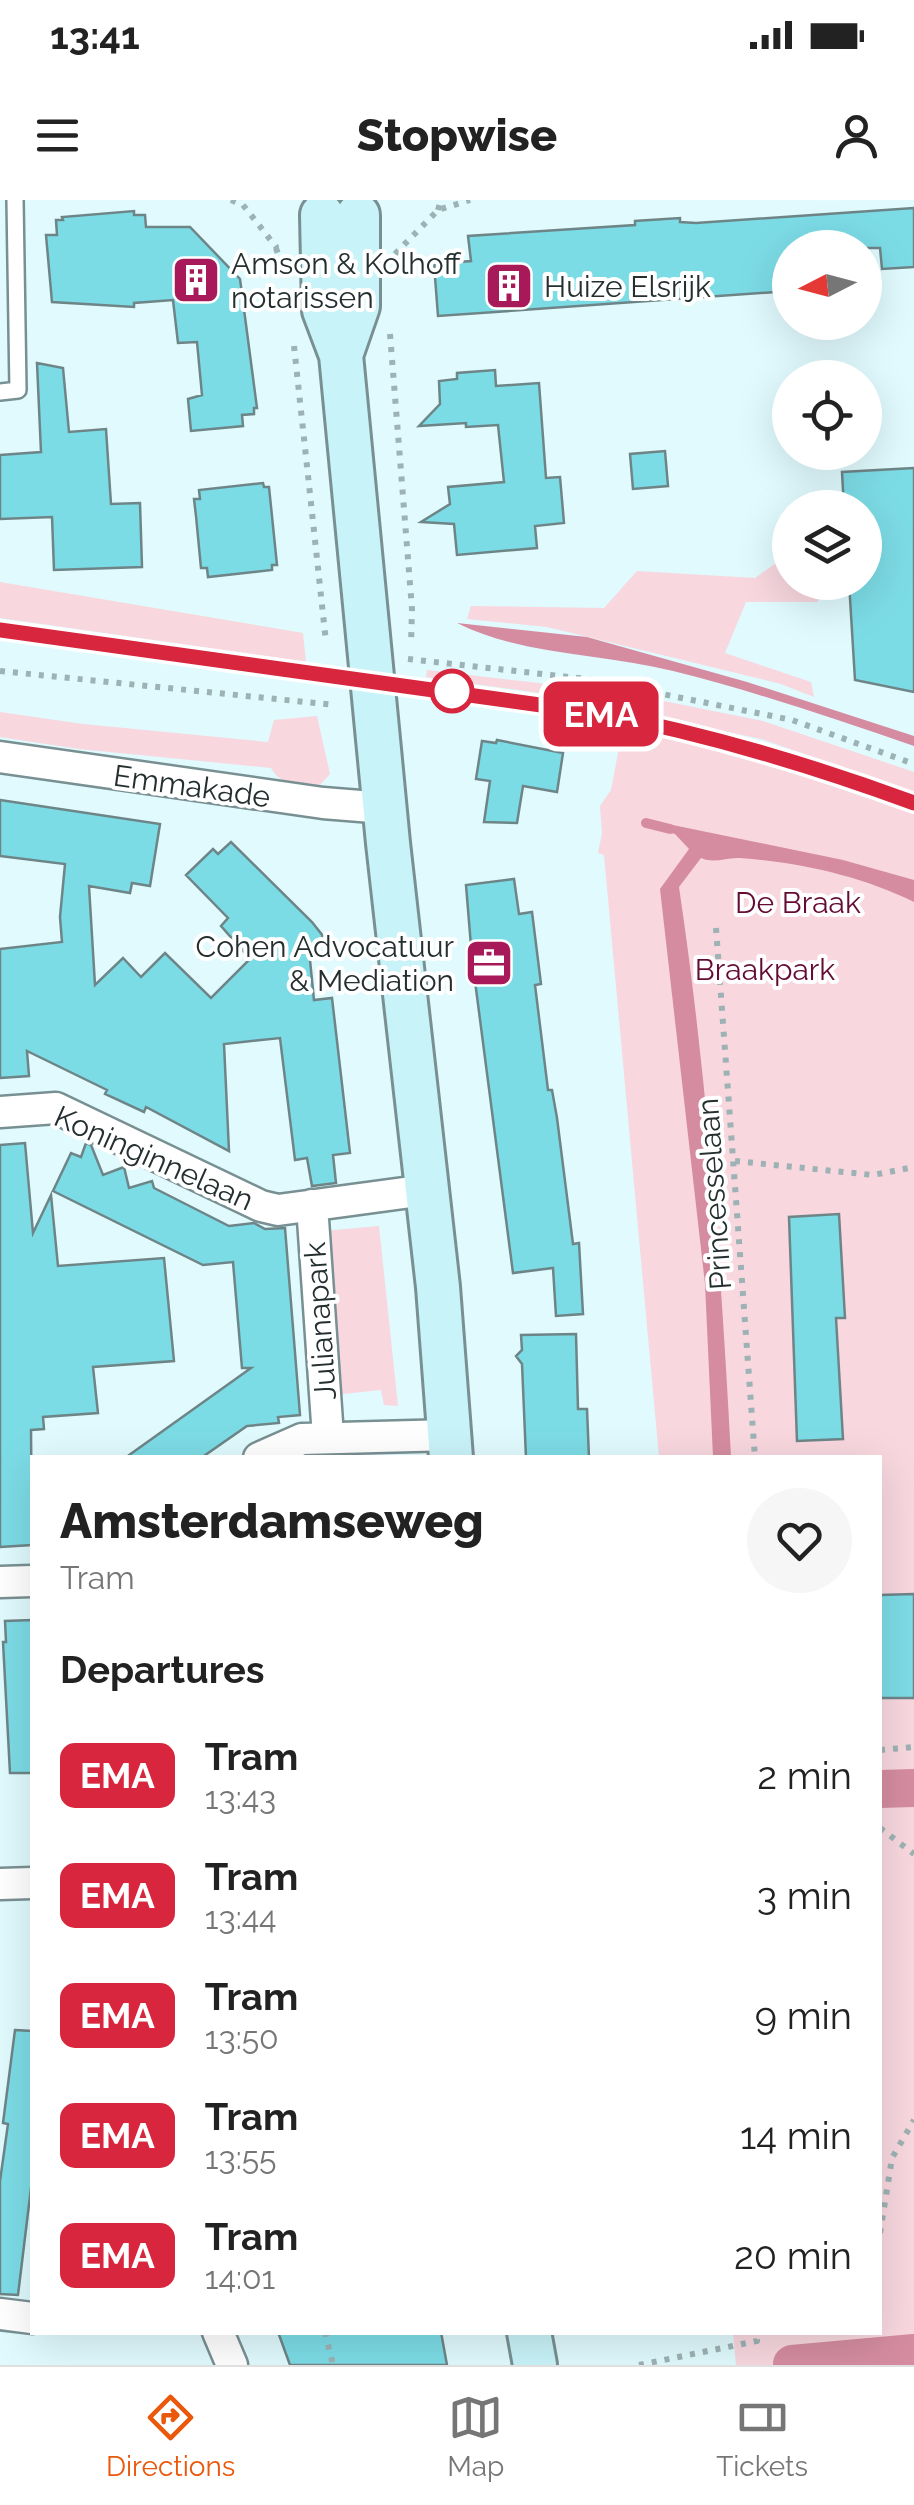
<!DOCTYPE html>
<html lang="en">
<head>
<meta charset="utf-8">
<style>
	:root { --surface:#fff; --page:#f6f6f6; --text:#222; --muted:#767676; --line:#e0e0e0; --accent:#ea580c }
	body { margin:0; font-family:Raleway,sans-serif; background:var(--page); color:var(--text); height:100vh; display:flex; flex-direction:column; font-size:38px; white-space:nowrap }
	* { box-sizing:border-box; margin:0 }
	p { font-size:32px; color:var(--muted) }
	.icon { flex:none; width:55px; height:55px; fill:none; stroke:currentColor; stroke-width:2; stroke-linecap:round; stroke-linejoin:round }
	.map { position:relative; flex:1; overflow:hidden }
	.sheet { position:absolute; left:30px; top:1255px; width:852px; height:880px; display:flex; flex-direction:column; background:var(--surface); border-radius:0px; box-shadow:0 10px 40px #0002 }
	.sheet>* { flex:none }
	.badge { padding:0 20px; border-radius:15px; font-size:35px; line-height:65px }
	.needle { width:65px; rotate:264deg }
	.fabs { position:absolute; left:772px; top:30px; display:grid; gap:20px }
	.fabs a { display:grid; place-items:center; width:110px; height:110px; border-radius:50%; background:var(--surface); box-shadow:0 10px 40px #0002; font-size:50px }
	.map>.badge { position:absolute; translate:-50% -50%; box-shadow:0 0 0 5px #fff }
	h2 { padding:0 30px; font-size:38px; line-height:90px }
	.round { display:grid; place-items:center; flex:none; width:105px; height:105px; border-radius:52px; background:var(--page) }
	.head { display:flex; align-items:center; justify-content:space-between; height:170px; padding:0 30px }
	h1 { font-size:48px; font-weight:800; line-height:75px }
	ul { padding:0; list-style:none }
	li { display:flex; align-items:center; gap:30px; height:120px; padding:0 30px }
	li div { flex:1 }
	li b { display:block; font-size:38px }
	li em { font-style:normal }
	li .badge { min-width:110px; font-weight:700; text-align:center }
	.status { display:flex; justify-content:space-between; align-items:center; height:70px; padding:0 50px; background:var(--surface); direction:ltr }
	.status svg { height:28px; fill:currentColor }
	header { display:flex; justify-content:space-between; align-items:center; height:130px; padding:0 30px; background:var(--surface); font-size:45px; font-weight:800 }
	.tabs { display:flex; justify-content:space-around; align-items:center; height:140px; border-top:2px solid var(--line); background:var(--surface); font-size:28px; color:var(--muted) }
	.tabs a { display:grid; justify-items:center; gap:5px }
	.tabs .on { color:var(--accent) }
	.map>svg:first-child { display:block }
	.green { fill:#f8d7df }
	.water { fill:#d58ca1 }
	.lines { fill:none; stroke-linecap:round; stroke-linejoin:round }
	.stream { stroke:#d58ca1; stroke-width:10 }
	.canal { stroke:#d58ca1; stroke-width:38 }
	.building { fill:#7cdce6; stroke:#6e8588; stroke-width:2.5 }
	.lane-casing { stroke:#799093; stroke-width:20 }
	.street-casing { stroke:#799093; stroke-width:35 }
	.secondary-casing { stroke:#799093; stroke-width:48 }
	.path { stroke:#9db2b4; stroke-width:6; stroke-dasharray:5 8; stroke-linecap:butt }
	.lane { stroke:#fff; stroke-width:15 }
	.street { stroke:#fff; stroke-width:30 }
	.secondary { stroke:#c8f3f8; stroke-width:42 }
	.rail { stroke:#637274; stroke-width:8 }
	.line-casing { stroke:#fff; stroke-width:22 }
	.line { stroke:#d7263d; stroke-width:15 }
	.stop-dot { fill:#fff; stroke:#d7263d; stroke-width:5 }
	.labels { text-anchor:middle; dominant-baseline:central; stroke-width:8; stroke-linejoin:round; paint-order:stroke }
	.poi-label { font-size:30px; fill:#252f30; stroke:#fff; text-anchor:start }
	.street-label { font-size:30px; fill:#252f30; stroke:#fff }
	.park-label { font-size:30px; fill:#630b32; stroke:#fff }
</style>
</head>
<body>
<div class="status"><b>13:41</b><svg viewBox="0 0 49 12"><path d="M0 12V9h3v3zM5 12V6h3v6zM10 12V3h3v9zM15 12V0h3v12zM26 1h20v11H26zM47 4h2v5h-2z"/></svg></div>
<header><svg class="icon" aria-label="menu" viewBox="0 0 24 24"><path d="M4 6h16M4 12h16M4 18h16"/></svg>Stopwise<svg class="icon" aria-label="person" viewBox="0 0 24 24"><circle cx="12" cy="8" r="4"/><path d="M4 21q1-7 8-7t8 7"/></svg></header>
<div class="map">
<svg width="914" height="2165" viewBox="0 0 914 2165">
	<rect width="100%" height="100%" fill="#e0fafd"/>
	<path class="green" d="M 790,353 L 790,382 L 819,383 L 818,402 L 746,402 L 725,453 L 811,482 L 814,497 L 781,484 L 547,427 L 467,419 L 471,406 L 604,408 L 637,371 L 755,378 Z
		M 0,382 L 303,433 L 306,462 L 0,418 Z
		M 427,470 L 624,493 L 763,521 L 914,572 L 914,592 L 761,539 L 553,495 L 426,477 Z
		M 0,512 L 83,524 L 268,542 L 274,520 L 317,516 L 330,574 L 319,586 C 300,586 281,586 271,568 L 79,549 L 0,537 Z
		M 623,526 L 745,556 L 914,614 L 914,2165 L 736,2165 L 733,2133 L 880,2132 L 880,1258 L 659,1257 L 604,655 L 598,653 L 602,633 L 600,606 L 611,590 Z
		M 379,1026 L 398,1206 L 384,1205 L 381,1190 L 333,1195 L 323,1031 Z"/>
	<path class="water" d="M 457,423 L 587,437 L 747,482 L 914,536 L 914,546 C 835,519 754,491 673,471 C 601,453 523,456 457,423 Z
		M 663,623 L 843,660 L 914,680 L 914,702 C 862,676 798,662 740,658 C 726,657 715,664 701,658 L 679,687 C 707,875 721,1067 731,1257 L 713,1257 L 705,1084 L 660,689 L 689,649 L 675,634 L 657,629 Z"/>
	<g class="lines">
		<path class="stream" d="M 646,623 L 670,629"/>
		<path class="canal" d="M 880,1589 L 914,1588
			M 792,2164 L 914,2153"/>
	</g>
	<path class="building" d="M 914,8 L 914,67 L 882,69 L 880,48 L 790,48 L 790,91 L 438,116 L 434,64 L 471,61 L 468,36 L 635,25 L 635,21 L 680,18 L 680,22 L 696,23 Z
		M 134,11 L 134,15 L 145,15 L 146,27 L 190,27 L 240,79 L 257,208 L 254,208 L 254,214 L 242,215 L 243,226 L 191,231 L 188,199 L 202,195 L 197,142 L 178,143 L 173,100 L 134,103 L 134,107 L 52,102 L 46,35 L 57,35 L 56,20 L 63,20 L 62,17 Z
		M 37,163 L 63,168 L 69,232 L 106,229 L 111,304 L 140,303 L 142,367 L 54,370 L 52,317 L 0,319 L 0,255 L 41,252 Z
		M 495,170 L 496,186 L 539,183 L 546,278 L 560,277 L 564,323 L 535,326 L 537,348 L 457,355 L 454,324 L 421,322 L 450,304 L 448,287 L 504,282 L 498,225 L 466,227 L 466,223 L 419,226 L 440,204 L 439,181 L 457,179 L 457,173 Z
		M 665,251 L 668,286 L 633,289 L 630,254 Z
		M 914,268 L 914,492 L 855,480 L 849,382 L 865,382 L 865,308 L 844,308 L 842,272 Z
		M 263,283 L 264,287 L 269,287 L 277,365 L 272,365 L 272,370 L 208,377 L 207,368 L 201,368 L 196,316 L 194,299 L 200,299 L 199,290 Z
		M 497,540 L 563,553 L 557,592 L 523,586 L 517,623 L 484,622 L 490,581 L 476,579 L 482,541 L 496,543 Z
		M 0,600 L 160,624 L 150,686 L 132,683 L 130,693 L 89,686 L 95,785 L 123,758 L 141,777 L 165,753 L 211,798 L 250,759 L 221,726 L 228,718 L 186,675 L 213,649 L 218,654 L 231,642 L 312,722 L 323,736 L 311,749 L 316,754 L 310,760 L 314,800 L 332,798 L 350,953 L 333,955 L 336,983 L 312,986 L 307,958 L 295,960 L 280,838 L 224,844 L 229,951 L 146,907 L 144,912 L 105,894 L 107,890 L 27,851 L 29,876 L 0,878 L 0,749 L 62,742 L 60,717 L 65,664 L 0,656 Z
		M 514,679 L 519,714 L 532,712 L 541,784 L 535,785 L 548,890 L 552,890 L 557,918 L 573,1044 L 579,1043 L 583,1114 L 556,1116 L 553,1068 L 513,1073 L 472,758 L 466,685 Z
		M 25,943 L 33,1033 L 51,995 L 58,1066 L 164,1058 L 174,1161 L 93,1167 L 98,1213 L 43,1217 L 44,1229 L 31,1230 L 32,1345 L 0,1347 L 0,945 Z
		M 86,943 L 91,945 L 103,975 L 124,967 L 129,988 L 152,981 L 154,988 L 229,1026 L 254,1023 L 265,1029 L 285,1028 L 300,1215 L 278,1217 L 279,1223 L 247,1226 L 201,1258 L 125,1258 L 251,1168 L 242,1168 L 233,1062 L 203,1065 L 53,991 L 71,953 L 81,957 Z
		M 839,1014 L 845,1118 L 836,1118 L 843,1239 L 797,1241 L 789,1017 Z
		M 576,1134 L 578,1209 L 587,1209 L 589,1258 L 526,1258 L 522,1164 L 516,1156 L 522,1150 L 521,1135 Z
		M 914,1394 L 914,1498 L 880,1498 L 880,1395 Z
		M 32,1420 L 32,1573 L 10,1573 L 3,1442 L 6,1442 L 5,1421 Z
		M 15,1830 L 32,1831 L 32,1980 L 18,2095 L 0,2094 L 0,1981 L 8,1924 L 3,1923 Z
		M 278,2132 L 441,2132 L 447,2165 L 290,2165 Z"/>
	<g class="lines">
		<g class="lane-casing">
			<path id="lane" d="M 0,192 L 18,190 L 15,0"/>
		</g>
		<g class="street-casing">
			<path id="street" d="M 0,557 L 323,603 L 385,608
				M 0,912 L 56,908 L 261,1006 L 278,1010 L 426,990
				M 312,1005 L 328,1237
				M 259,1258 L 302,1239 L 451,1235
				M 0,1382 L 32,1381
				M 0,1684 L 32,1683
				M 0,2114 L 32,2118
				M 218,2132 L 232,2165"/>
		</g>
		<g class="secondary-casing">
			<path id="secondary" d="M 322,15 L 324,110 L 341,155 L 388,643 L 438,1087 L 451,1258
				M 341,155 L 358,106 L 358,15
				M 529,2132 L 535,2165"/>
		</g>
		<path class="path" d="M 231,0 L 243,5 L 277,48
			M 438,10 L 441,0
			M 276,48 L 283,69
			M 395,54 L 438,10 L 470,0
			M 390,134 L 412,409 L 411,445
			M 294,146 L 326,442
			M 408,459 L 587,479 L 792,520 L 914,564
			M 0,471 L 335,505
			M 716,728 L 755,1258
			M 735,961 L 873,975 L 914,967
			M 880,1550 L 914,1547
			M 880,1628 L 914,1654
			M 880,2033 L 892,1958 L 914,1920
			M 325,2132 L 333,2165
			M 639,2165 L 757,2141 L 756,2132"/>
		<use href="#lane" class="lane"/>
		<use href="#street" class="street"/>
		<use href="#secondary" class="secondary"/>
		<path class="rail" d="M 0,430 L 490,496 L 631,520 L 771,554 L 914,603"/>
	</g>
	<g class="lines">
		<g class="line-casing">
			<path id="line" d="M 0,430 L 598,513 C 707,534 811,565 914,603"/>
		</g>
		<use href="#line" class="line"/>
	</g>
	<defs>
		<g id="building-square" transform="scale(2.5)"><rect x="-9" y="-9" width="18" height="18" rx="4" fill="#a81959" stroke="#fff"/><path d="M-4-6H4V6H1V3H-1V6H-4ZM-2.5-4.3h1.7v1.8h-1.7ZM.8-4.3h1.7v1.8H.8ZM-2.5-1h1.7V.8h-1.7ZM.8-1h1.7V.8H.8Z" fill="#fff"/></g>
		<g id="office-square" transform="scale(2.5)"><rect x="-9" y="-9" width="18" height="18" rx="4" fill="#a81959" stroke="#fff"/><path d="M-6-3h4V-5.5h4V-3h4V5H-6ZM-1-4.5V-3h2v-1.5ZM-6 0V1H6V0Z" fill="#fff"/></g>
	</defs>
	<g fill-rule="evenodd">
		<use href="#building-square" x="196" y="80"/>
		<use href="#building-square" x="509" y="86"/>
		<use href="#office-square" x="489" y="763"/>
	</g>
	<circle class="stop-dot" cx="452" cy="491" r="20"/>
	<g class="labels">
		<g class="poi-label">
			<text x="231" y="63">Amson &amp; Kolhoff<tspan x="231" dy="34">notarissen</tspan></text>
			<text x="544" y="86">Huize Elsrijk</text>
			<text x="454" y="746" text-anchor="end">Cohen Advocatuur<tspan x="454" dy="34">&amp; Mediation</tspan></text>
		</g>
		<g class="street-label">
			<text transform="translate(192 586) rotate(8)">Emmakade</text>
			<text transform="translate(154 958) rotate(24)">Koninginnelaan</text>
			<text transform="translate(714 994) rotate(-94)">Princesselaan</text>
			<text transform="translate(320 1121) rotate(-94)">Julianapark</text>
		</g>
		<g class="park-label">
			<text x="798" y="702">De Braak</text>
			<text x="765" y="769">Braakpark</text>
		</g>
	</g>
</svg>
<div class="fabs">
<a><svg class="needle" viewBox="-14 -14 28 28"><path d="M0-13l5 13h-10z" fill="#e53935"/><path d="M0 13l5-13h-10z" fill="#767676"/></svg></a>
<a><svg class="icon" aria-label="locate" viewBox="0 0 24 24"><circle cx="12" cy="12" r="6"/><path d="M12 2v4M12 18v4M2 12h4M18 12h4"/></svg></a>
<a><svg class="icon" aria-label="layers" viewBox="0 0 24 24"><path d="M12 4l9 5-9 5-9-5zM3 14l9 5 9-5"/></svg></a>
</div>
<b class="badge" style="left:601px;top:514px;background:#d7263d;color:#fff">EMA</b>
<section class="sheet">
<div class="head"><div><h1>Amsterdamseweg</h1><p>Tram</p></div><a class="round"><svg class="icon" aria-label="heart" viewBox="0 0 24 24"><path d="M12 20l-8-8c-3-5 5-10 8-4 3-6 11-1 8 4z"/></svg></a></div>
<h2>Departures</h2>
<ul>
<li><span class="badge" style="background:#d7263d;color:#fff">EMA</span><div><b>Tram</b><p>13:43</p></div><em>2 min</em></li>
<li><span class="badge" style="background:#d7263d;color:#fff">EMA</span><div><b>Tram</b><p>13:44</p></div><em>3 min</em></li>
<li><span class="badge" style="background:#d7263d;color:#fff">EMA</span><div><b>Tram</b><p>13:50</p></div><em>9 min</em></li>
<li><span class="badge" style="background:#d7263d;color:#fff">EMA</span><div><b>Tram</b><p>13:55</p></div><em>14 min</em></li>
<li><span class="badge" style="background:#d7263d;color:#fff">EMA</span><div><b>Tram</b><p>14:01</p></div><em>20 min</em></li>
</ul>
</section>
</div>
<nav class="tabs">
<a class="on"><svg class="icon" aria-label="directions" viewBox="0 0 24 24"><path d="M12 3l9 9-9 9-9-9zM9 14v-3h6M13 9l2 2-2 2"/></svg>Directions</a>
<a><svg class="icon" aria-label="map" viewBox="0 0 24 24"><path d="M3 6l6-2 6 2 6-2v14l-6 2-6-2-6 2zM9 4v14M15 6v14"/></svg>Map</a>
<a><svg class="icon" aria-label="tickets" viewBox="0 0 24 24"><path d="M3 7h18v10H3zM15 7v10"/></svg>Tickets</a>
</nav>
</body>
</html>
